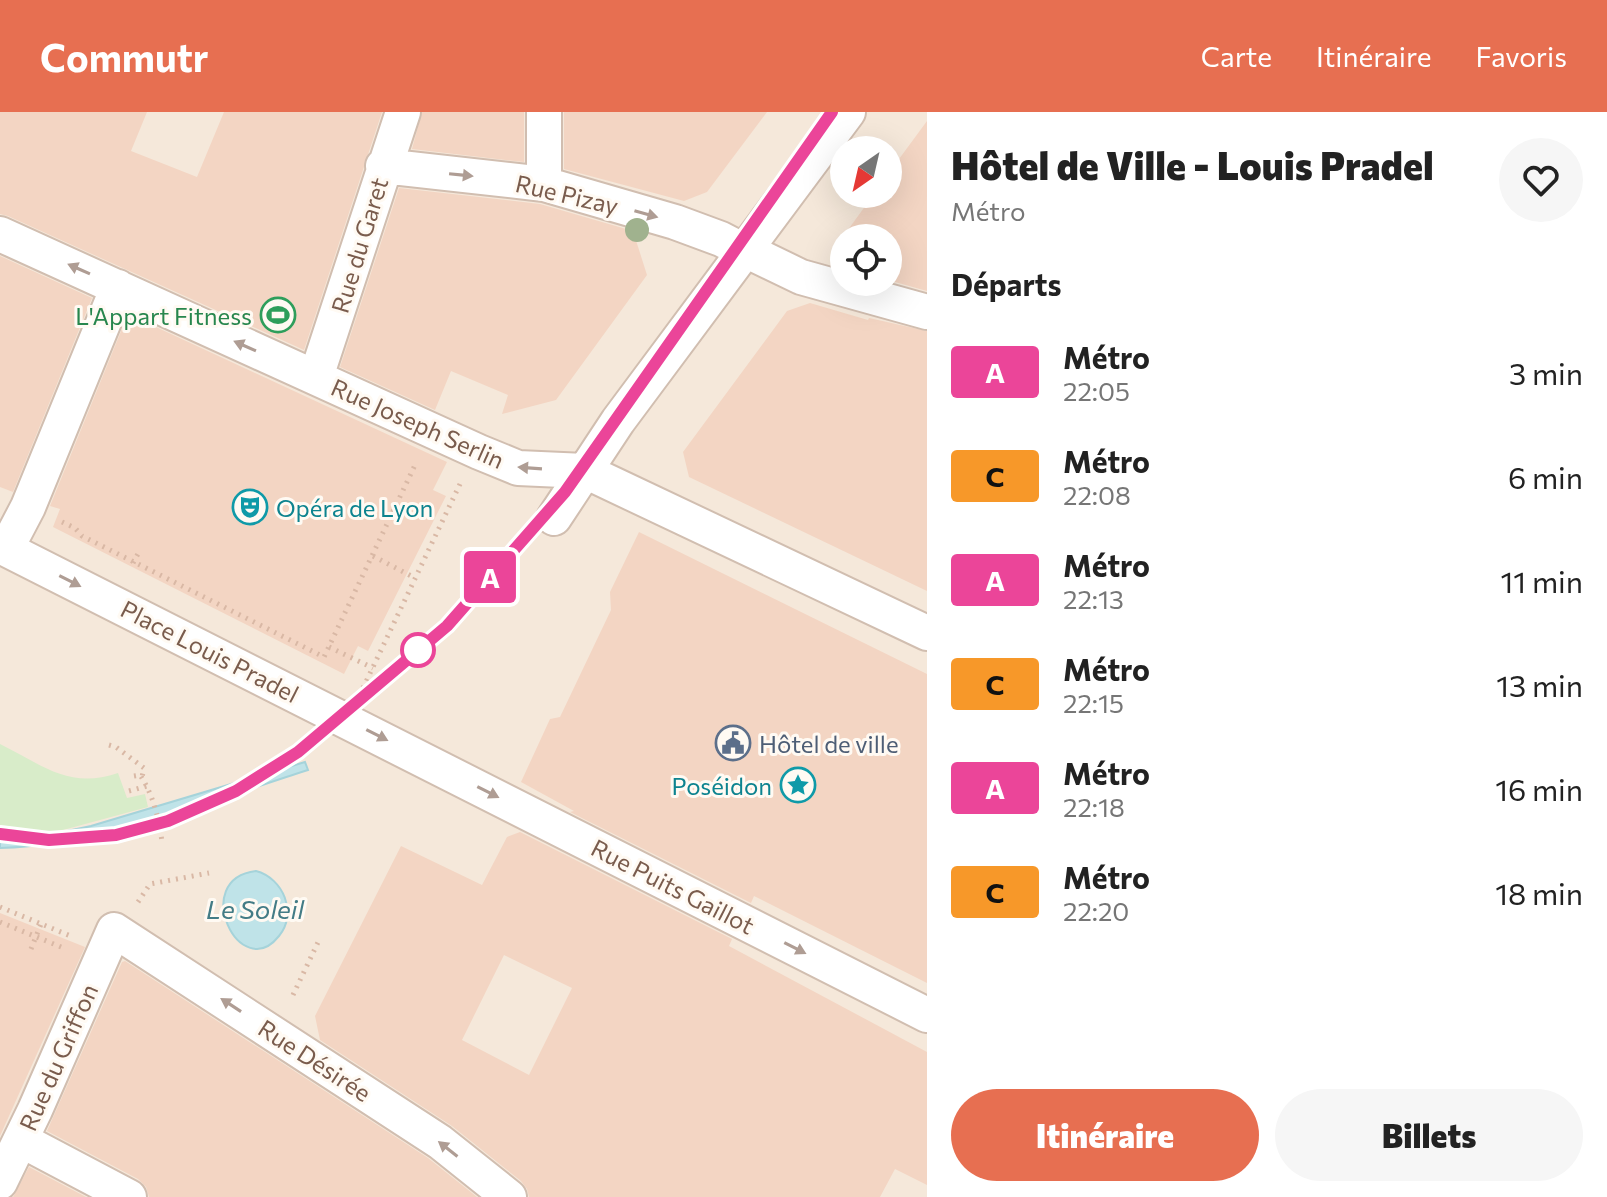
<!DOCTYPE html>
<html lang="fr">
<head>
<meta charset="utf-8">
<style>
	:root { --surface:#fff; --page:#f6f6f6; --text:#222; --muted:#767676; --accent:#e76f51 }
	body { margin:0; font-family:Commissioner,sans-serif; background:var(--page); color:var(--text); height:100vh; display:flex; flex-direction:column; font-size:30px; white-space:nowrap }
	* { box-sizing:border-box; margin:0 }
	p { font-size:26px; color:var(--muted) }
	.icon { flex:none; width:44px; height:44px; fill:none; stroke:currentColor; stroke-width:2; stroke-linecap:round; stroke-linejoin:round }
	.map { position:relative; flex:1; overflow:hidden }
	.sheet { display:flex; flex-direction:column; background:var(--surface); width:680px }
	.sheet>* { flex:none }
	.badge { padding:0 16px; border-radius:6px; font-size:28px; line-height:52px }
	.needle { width:52px; rotate:214deg }
	.controls { position:absolute; left:830px; top:24px; display:grid; gap:16px }
	.controls a { display:grid; place-items:center; width:72px; height:72px; border-radius:50%; background:var(--surface); box-shadow:0 8px 32px #0002; font-size:40px }
	.map>.badge { position:absolute; translate:-50% -50%; box-shadow:0 0 0 4px #fff }
	h2 { padding:0 24px; font-size:30px; line-height:72px }
	.round { display:grid; place-items:center; flex:none; width:84px; height:84px; border-radius:42px; background:var(--page) }
	.summary { display:flex; align-items:center; justify-content:space-between; height:136px; padding:0 24px }
	h1 { font-size:38px; font-weight:800; line-height:60px }
	.button { display:flex; gap:16px; margin-top:auto; padding:16px 24px }
	.button a { flex:1; height:92px; border-radius:48px; background:var(--accent); color:#fff; font-size:32px; font-weight:800; line-height:92px; text-align:center }
	.button a+a { background:var(--page); color:var(--text) }
	ul { padding:0; list-style:none }
	li { display:flex; align-items:center; gap:24px; height:104px; padding:0 24px }
	li div { flex:1 }
	li b { display:block; font-size:30px }
	li em { font-style:normal }
	li .badge { min-width:88px; font-weight:700; text-align:center }
	header { display:flex; align-items:center; gap:48px; box-sizing:border-box; height:112px; padding:0 40px; background:var(--accent); color:#fff }
	header strong { font-size:38px }
	nav { display:flex; gap:44px; margin-inline-start:auto; font-size:28px }
	main { display:flex; flex:1; min-height:0 }
	.map>svg:first-child { display:block }
	.residential { fill:#f5e8da; fill-rule:evenodd }
	.green { fill:#d8ecc9 }
	.water { fill:#bfe3e8; stroke:#a5d3da; stroke-width:2 }
	.building { fill:#f3d5c3; fill-rule:evenodd }
	.lines { fill:none; stroke-linecap:round; stroke-linejoin:round }
	.street-casing { stroke:#d1beb0; stroke-width:38 }
	.path { stroke:#d9b8a5; stroke-width:5; stroke-dasharray:2 6; stroke-linecap:butt }
	.street { stroke:#fff; stroke-width:34 }
	.tree { fill:#a0b28e }
	.oneway { fill:#af9d94 }
	.line-casing { stroke:#fff; stroke-width:18 }
	.line { stroke:#eb4599; stroke-width:12 }
	.stop-dot { fill:#fff; stroke:#eb4599; stroke-width:4 }
	.labels { text-anchor:middle; dominant-baseline:central; stroke-width:6; stroke-linejoin:round; paint-order:stroke }
	.street-label { font-size:24px; fill:#7a5c4d; stroke:#fffaf3 }
	.leisure-label { font-size:24px; fill:#27864d; stroke:#fffaf3; text-anchor:end }
	.culture-label { font-size:24px; fill:#0d838f; stroke:#fffaf3; text-anchor:start }
	.service-label { font-size:24px; fill:#4e5e75; stroke:#fffaf3; text-anchor:start }
	.water-label { font-size:26px; font-style:italic; fill:#437c86; stroke:#fffaf3 }
</style>
</head>
<body>
<header>
<strong>Commutr</strong>
<nav><a>Carte</a><a>Itinéraire</a><a>Favoris</a></nav>
</header>
<main>
<div class="map">
<svg width="927" height="1085" viewBox="0 0 927 1085">
	<rect width="100%" height="100%" fill="#fdf6ec"/>
	<path class="residential" d="M 0,0 L 927,0 L 927,1085 L 0,1085 ZM 844,38 L 888,38 L 888,82 L 844,82 ZM 844,126 L 888,126 L 888,170 L 844,170 Z"/>
	<path class="green" d="M 0,632 C 43,653 69,678 118,661 L 127,686 L 145,682 L 148,695 L 52,721 L 0,725 Z"/>
	<path class="water" d="M 305,650 L 308,658 C 210,689 103,733 0,736 L 0,726 L 53,722 L 91,714 Z
		M 256,759 C 283,766 298,801 279,824 C 240,873 189,767 256,759 Z"/>
	<path class="building" d="M 0,0 L 147,0 L 131,39 L 197,65 L 224,0 L 382,0 L 304,238 L 8,104 L 0,102 Z
		M 422,0 L 524,0 L 524,50 L 412,37 Z
		M 564,0 L 767,0 L 707,80 L 684,89 L 564,57 Z
		M 927,9 L 927,179 L 888,168 L 888,126 L 842,126 L 874,82 L 888,82 L 888,62 Z
		M 399,76 L 540,92 L 633,119 L 647,163 L 556,288 L 502,302 L 508,283 L 451,259 L 435,298 L 340,255 Z
		M 0,144 L 92,186 L 13,380 L 0,375 Z
		M 810,191 L 868,208 L 869,206 L 927,219 L 927,479 L 689,365 L 683,340 L 787,199 Z
		M 128,202 L 447,350 L 433,378 L 446,384 L 368,539 L 358,534 L 344,562 L 53,415 L 60,397 L 50,394 Z
		M 639,420 L 927,562 L 927,871 L 754,784 L 751,791 L 570,700 L 574,699 L 521,670 L 550,607 L 560,605 L 611,498 L 610,480 Z
		M 520,720 L 732,827 L 729,834 L 927,940 L 927,1073 L 895,1057 L 880,1085 L 529,1085 L 527,1077 L 521,1069 L 452,1014 L 320,928 L 315,904 L 401,734 L 482,773 L 507,725 ZM 504,843 L 572,876 L 529,963 L 462,928 Z
		M 0,801 L 85,835 L 0,1024 Z
		M 125,849 L 428,1046 L 477,1085 L 149,1085 L 146,1075 L 138,1067 L 47,1019 L 122,850 Z
		M 29,1055 L 86,1085 L 13,1085 Z"/>
	<g class="lines">
		<g class="street-casing">
			<path id="street" d="M 383,54 L 544,72 L 675,110 L 721,127 L 744,139
				M 544,72 L 544,0
				M 0,122 L 479,340 L 518,356 L 585,359 L 927,521
				M 745,138 L 801,165 L 927,200
				M 316,265 L 403,0
				M 554,406 L 618,309 L 848,0
				M 0,434 L 927,903
				M 6,437 L 28,395 L 118,175
				M 21,1028 L 129,1085
				M 0,1070 L 35,998 L 114,818 L 440,1030 L 509,1085"/>
		</g>
		<path class="path" d="M 62,410 L 75,416 L 82,424 L 324,545 L 415,353
			M 373,444 L 415,466
			M 133,451 L 140,438
			M 329,535 L 373,556
			M 363,576 L 460,372
			M 109,633 L 116,635 L 144,656 L 142,665
			M 134,664 L 140,663 C 153,682 159,707 162,730
			M 129,679 L 147,674
			M 138,790 L 150,772 L 209,761
			M 0,795 L 73,825
			M 0,810 L 66,837
			M 31,837 L 41,812
			M 293,883 L 320,826"/>
		<use href="#street" class="street"/>
	</g>
	<circle class="tree" cx="637" cy="118" r="12"/>
	<defs><path id="oneway-solid" d="M-6-.8H1V-3.2L6.5 0L1 3.2V.8H-6Z" transform="scale(2)"/></defs>
	<g class="oneway">
		<use href="#oneway-solid" transform="translate(461 63) rotate(6)"/>
		<use href="#oneway-solid" transform="translate(646 102) rotate(16)"/>
		<use href="#oneway-solid" transform="translate(79 157) rotate(-156)"/>
		<use href="#oneway-solid" transform="translate(245 234) rotate(-156)"/>
		<use href="#oneway-solid" transform="translate(530 356) rotate(-176)"/>
		<use href="#oneway-solid" transform="translate(70 469) rotate(27)"/>
		<use href="#oneway-solid" transform="translate(377 623) rotate(27)"/>
		<use href="#oneway-solid" transform="translate(488 680) rotate(27)"/>
		<use href="#oneway-solid" transform="translate(795 836) rotate(27)"/>
		<use href="#oneway-solid" transform="translate(231 893) rotate(-147)"/>
		<use href="#oneway-solid" transform="translate(448 1037) rotate(-142)"/>
	</g>
	<g class="lines">
		<g class="line-casing">
			<path id="line" d="M 0,722 L 49,728 L 116,723 L 168,709 L 236,679 L 298,640 L 447,514 L 565,380 L 832,0"/>
		</g>
		<use href="#line" class="line"/>
	</g>
	<defs>
		<g id="stadium-ring" transform="scale(1.8)"><circle r="9.5" fill="#fffaf3" stroke="#2e9e5b" stroke-width="1.5"/><path d="M0-5a6.5 5 0 1 0 0 10a6.5 5 0 1 0 0-10ZM-3.5-1.8h7v3.6h-7Z" fill="#2e9e5b"/></g>
		<g id="theatre-ring" transform="scale(1.8)"><circle r="9.5" fill="#fffaf3" stroke="#0f9aa8" stroke-width="1.5"/><path d="M-5-5.5Q0-4 5-5.5V0Q5 5 0 6Q-5 5-5 0ZM-3.3-2.5H-1v1.5H-3.3ZM1-2.5H3.3v1.5H1ZM-2.8 1Q0 5.5 2.8 1Z" fill="#0f9aa8"/></g>
		<g id="civic-ring" transform="scale(1.8)"><circle r="9.5" fill="#fffaf3" stroke="#5c6f8a" stroke-width="1.5"/><path d="M-.6-6.5H3V-4.5H.6V-3L4-1V1h2V6H-6V1h2V-1L-.6-3ZM-1.2 2.5V6h2.4V2.5Z" fill="#5c6f8a"/></g>
		<g id="sight-ring" transform="scale(1.8)"><circle r="9.5" fill="#fffaf3" stroke="#0f9aa8" stroke-width="1.5"/><path d="M0-6L1.8-2.2L6-1.7L2.9 1.2L3.7 5.4L0 3.3L-3.7 5.4L-2.9 1.2L-6-1.7L-1.8-2.2Z" fill="#0f9aa8"/></g>
	</defs>
	<g fill-rule="evenodd">
		<use href="#stadium-ring" x="278" y="203"/>
		<use href="#theatre-ring" x="250" y="395"/>
		<use href="#civic-ring" x="733" y="631"/>
		<use href="#sight-ring" x="798" y="673"/>
	</g>
	<circle class="stop-dot" cx="418" cy="538" r="16"/>
	<g class="labels">
		<g class="street-label">
			<text transform="translate(567 82) rotate(13)">Rue Pizay</text>
			<text transform="translate(359 133) rotate(-73)">Rue du Garet</text>
			<text transform="translate(418 311) rotate(24)">Rue Joseph Serlin</text>
			<text transform="translate(210 539) rotate(27)">Place Louis Pradel</text>
			<text transform="translate(673 774) rotate(27)">Rue Puits Gaillot</text>
			<text transform="translate(58 945) rotate(-66)">Rue du Griffon</text>
			<text transform="translate(315 948) rotate(33)">Rue Désirée</text>
		</g>
		<g class="leisure-label">
			<text x="252" y="203">L'Appart Fitness</text>
		</g>
		<g class="culture-label">
			<text x="276" y="395">Opéra de Lyon</text>
			<text x="772" y="673" text-anchor="end">Poséidon</text>
		</g>
		<g class="service-label">
			<text x="759" y="631">Hôtel de ville</text>
		</g>
		<g class="water-label">
			<text x="255" y="796">Le Soleil</text>
		</g>
	</g>
</svg>
<div class="controls">
<a><svg class="needle" viewBox="-14 -14 28 28"><path d="M0-13l5 13h-10z" fill="#e53935"/><path d="M0 13l5-13h-10z" fill="#767676"/></svg></a>
<a><svg class="icon" aria-label="locate" viewBox="0 0 24 24"><circle cx="12" cy="12" r="6"/><path d="M12 2v4M12 18v4M2 12h4M18 12h4"/></svg></a>
</div>
<b class="badge" style="left:490px;top:465px;background:#eb4599;color:#fff">A</b>
</div>
<section class="sheet">
<div class="summary"><div><h1>Hôtel de Ville - Louis Pradel</h1><p>Métro</p></div><a class="round"><svg class="icon" aria-label="heart" viewBox="0 0 24 24"><path d="M12 20l-8-8c-3-5 5-10 8-4 3-6 11-1 8 4z"/></svg></a></div>
<h2>Départs</h2>
<ul>
<li><span class="badge" style="background:#eb4599;color:#fff">A</span><div><b>Métro</b><p>22:05</p></div><em>3 min</em></li>
<li><span class="badge" style="background:#f79829;color:#111">C</span><div><b>Métro</b><p>22:08</p></div><em>6 min</em></li>
<li><span class="badge" style="background:#eb4599;color:#fff">A</span><div><b>Métro</b><p>22:13</p></div><em>11 min</em></li>
<li><span class="badge" style="background:#f79829;color:#111">C</span><div><b>Métro</b><p>22:15</p></div><em>13 min</em></li>
<li><span class="badge" style="background:#eb4599;color:#fff">A</span><div><b>Métro</b><p>22:18</p></div><em>16 min</em></li>
<li><span class="badge" style="background:#f79829;color:#111">C</span><div><b>Métro</b><p>22:20</p></div><em>18 min</em></li>
</ul>
<div class="button"><a>Itinéraire</a><a>Billets</a></div>
</section>
</main>
</body>
</html>
